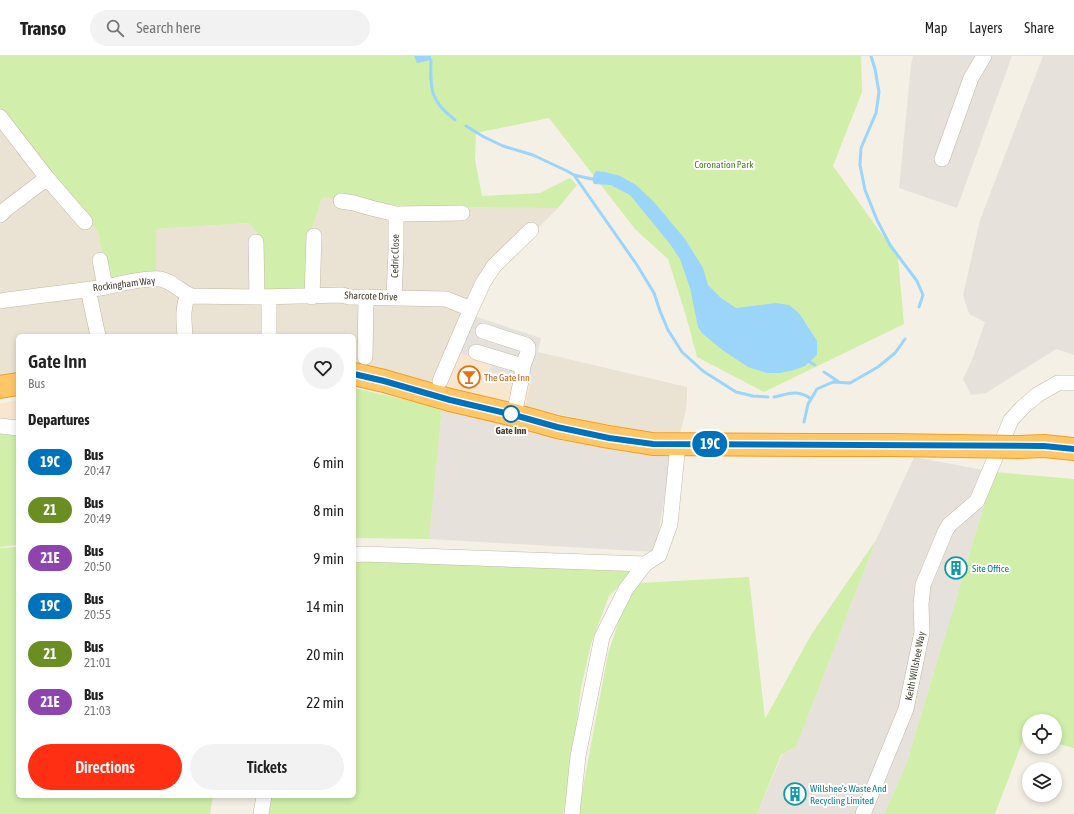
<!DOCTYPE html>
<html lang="en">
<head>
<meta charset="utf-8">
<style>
	:root { --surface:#fff; --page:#f2f2f2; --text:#222; --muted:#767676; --line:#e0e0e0; --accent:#ff2f13 }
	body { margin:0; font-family:"Asap Condensed",sans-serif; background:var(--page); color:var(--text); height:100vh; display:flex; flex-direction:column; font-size:15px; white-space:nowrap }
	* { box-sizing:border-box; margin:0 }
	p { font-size:13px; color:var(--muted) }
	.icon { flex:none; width:22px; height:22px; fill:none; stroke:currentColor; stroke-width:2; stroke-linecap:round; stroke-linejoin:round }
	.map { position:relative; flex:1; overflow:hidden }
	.sheet { position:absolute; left:16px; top:278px; width:340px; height:464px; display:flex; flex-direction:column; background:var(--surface); border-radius:6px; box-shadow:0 2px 6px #0003 }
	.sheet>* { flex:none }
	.badge { padding:0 8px; border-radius:13px; font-size:14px; line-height:26px }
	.controls { position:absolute; left:1022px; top:658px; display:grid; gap:8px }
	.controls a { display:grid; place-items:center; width:40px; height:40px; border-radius:50%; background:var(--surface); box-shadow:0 2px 6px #0003; font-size:20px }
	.map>.badge { position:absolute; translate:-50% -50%; box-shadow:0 0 0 2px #fff }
	h2 { padding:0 12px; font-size:15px; line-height:36px }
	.round { display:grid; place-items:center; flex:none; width:42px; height:42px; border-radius:21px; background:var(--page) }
	.overview { display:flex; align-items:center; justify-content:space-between; height:68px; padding:0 12px }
	h1 { font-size:19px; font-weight:600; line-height:30px }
	.primary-button { display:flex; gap:8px; margin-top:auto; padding:8px 12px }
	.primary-button a { flex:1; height:46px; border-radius:24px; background:var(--accent); color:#fff; font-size:16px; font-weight:600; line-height:46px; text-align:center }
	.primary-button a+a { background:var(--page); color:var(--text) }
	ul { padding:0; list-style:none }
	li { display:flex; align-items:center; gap:12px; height:48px; padding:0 12px }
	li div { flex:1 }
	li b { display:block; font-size:15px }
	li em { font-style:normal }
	li .badge { min-width:44px; font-weight:700; text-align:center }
	header { display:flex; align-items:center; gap:24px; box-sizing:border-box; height:56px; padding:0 20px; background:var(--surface); border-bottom:1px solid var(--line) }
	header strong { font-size:19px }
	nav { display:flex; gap:22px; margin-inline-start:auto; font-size:14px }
	.search { width:280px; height:36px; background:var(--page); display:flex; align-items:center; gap:10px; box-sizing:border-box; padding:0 14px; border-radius:22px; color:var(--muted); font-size:15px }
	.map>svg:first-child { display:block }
	.residential { fill:#eae2d3 }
	.commercial { fill:#f9e6cf }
	.industrial { fill:#e7e1db }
	.green { fill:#d1eeaa }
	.parking { fill:#e5e2de }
	.water { fill:#9bd5f9 }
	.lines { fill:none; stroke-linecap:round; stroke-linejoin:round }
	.stream { stroke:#9bd5f9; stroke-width:3 }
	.minor-casing { stroke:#c2b8a7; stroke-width:16 }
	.highway-casing { stroke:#f09f25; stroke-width:24 }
	.minor { stroke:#fff; stroke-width:15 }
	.highway { stroke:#ffc767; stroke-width:22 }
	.highway-bridge-casing { stroke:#f09f25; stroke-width:24; stroke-linecap:butt }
	.highway-bridge { stroke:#ffc767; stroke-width:22 }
	.line-casing { stroke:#fff; stroke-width:9 }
	.line { stroke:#0072bc; stroke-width:6 }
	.stop-dot { fill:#fff; stroke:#0072bc; stroke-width:2 }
	.labels { text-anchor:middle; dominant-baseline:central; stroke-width:4; stroke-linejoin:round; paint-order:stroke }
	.park-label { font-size:10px; fill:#488220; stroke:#fff }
	.street-label { font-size:10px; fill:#494034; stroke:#fff }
	.food-label { font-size:10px; fill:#c56008; stroke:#fff; text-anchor:start }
	.stop-label { font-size:10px; font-weight:bold; fill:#494034; stroke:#fff }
	.culture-label { font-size:10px; fill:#0d838f; stroke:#fff; text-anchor:start }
</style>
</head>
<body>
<header>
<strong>Transo</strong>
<div class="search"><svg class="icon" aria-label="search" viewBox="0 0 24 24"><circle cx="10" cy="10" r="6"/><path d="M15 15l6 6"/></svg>Search here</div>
<nav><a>Map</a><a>Layers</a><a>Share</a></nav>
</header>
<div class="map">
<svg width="1074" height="758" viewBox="0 0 1074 758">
	<rect width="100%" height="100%" fill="#f5f0e6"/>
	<path class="residential" d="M 0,52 L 98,176 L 108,223 L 156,173 L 249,167 L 261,181 L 311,176 L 322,140 L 415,151 L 558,152 L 496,214 L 458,297 L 446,333 L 440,333 L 364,308 L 354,307 L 354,280 L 18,280 L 18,318 L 0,321 Z
		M 538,296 L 687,331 L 687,340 L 686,354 L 680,378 L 643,375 L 594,366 L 525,351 Z"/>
	<path class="commercial" d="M 541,282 L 525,351 L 446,333 L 458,297 Z
		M 18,344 L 18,380 L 0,378 L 0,348 Z"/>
	<path class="industrial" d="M 913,0 L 1012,0 L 957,152 L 899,132 L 911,9 Z
		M 1043,0 L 1074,0 L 1074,299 L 1056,293 L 986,337 L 971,339 L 963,323 L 972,304 L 985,266 L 969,258 L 963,239 L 980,164 Z
		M 442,352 L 601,390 L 672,400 L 655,496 L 429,483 Z
		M 914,401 L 994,416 L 906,709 L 884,758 L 757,758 L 782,699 L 796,691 L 876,484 Z"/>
	<path class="green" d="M 0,0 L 861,0 L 862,36 L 833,110 L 898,201 L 904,268 L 764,336 L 697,301 L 686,260 L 668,203 L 635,173 L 549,62 L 476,77 L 475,104 L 482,140 L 540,137 L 570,122 L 577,129 L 558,152 L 415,151 L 322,141 L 311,176 L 309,234 L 259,234 L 261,181 L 249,167 L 156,173 L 156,218 L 108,223 L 98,176 L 0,52 Z
		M 354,332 L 442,352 L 429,483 L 354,482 Z
		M 0,378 L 18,380 L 18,489 L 0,491 Z
		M 994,416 L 1074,423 L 1074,692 L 1055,687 L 1055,665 L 1029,665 L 1029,680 L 1025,679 L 995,758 L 884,758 L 906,709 Z
		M 876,484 L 796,691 L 781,699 L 757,758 L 578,758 L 608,598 L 624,549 L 640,527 L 749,521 L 765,663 L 811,579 Z
		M 18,491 L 18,740 L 213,740 L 210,758 L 0,758 L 0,492 Z
		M 424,503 L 636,513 L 609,540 L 591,588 L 581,632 L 568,732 L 563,758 L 265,758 L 268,740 L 354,740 L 354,506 Z"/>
	<path class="parking" d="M 474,260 L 541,282 L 531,327 L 521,325 L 490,315 L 492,307 L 458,297 Z
		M 948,530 L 959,535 L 943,587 L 927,582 Z"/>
	<path class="water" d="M 414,0 L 431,0 L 431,4 L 417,7 Z
		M 596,115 L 605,116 L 620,120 L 636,129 L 654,146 L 685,183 L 703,212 L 708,229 L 721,242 L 736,252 L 776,247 L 789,249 L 799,257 L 817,285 L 817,299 L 805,310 L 794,314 L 780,317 L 767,317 L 748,311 L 721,293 L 702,277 L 698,271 L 690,232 L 680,203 L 670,188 L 630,139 L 611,129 L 594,128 C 591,123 593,120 596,115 Z"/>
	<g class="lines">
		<path class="stream" d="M 871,0 L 875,13 L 879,36 L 876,57 L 861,92 L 860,109 L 865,134 L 877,164 L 890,189 L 917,225 L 923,239 L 919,251
			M 431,4 C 430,33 430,45 455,64
			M 466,70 L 484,81 L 503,90 L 533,99 L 567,115 L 574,119 L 637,209 L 654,237 L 660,255 L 668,274 L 682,296 L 703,315 L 736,336 L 753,340 L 768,341
			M 574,119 L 592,123
			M 810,306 L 815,309
			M 824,316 L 839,326
			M 774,341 C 788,338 798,333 811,343
			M 804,366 L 808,348 L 817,333 L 833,326 L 850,327 L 878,311 L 895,297 L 905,283"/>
		<g class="minor-casing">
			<path id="minor" d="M 0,61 L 47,122 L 85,166
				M 942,103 L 971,22 L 984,0
				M 341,145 L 354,147 L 371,152 L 396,158 L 462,157
				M 0,159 L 6,153 L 47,122
				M 256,186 L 257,241
				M 100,204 L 105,231
				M 88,233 L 98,280
				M 269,241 L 269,280
				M 312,241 L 314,180
				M 394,241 L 396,195 L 396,158
				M 0,245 C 35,240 71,236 106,231 C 120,228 146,221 160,223 C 173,225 180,236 192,240 L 257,241 L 342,239 L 349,241 L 446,243 L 471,253 L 440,325
				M 471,253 L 483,227 L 494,210 L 531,174
				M 483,275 L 526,289 L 528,291 L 528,296 L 523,310
				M 185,280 C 184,263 182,255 188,238
				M 476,296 L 523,310 L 521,325 L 514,359
				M 365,301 L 366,241
				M 0,370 L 18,372
				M 354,499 L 363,498 L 645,508
				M 261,758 L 264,740
				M 572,758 L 578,700 L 602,581 L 626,533 L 645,508 L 659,499 L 670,468 L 678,388
				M 863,758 L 906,653 L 922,576 L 921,548 L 923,529 L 945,476 L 949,469 L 977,445 L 1011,364 L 1022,352 L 1037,339 L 1058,327 L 1074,327"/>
		</g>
		<g class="highway-casing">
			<path id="highway" d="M 354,318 L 384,325 L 450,344 L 514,359 L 557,371 L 609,381 L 653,388 L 820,389 L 893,389
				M 0,331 L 18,328
				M 1019,391 L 1044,390 L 1074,393"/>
		</g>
		<use href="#minor" class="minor"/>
		<use href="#highway" class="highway"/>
		<g class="highway-bridge-casing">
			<path id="highway-bridge" d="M 893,389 L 1019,391"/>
		</g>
		<use href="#highway-bridge" class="highway-bridge"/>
	</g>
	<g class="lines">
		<g class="line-casing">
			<path id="line" d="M 354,318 L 384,325 L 450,344 L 514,359 L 557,371 L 609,382 L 653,388 L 1044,390 L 1074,393"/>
		</g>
		<use href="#line" class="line"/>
	</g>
	<defs>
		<g id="bar-ring" transform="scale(1.15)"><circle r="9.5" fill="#fff" stroke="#e8710a" stroke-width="1.5"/><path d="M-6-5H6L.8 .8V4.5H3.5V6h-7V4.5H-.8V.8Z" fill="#e8710a"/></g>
		<g id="building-ring" transform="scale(1.15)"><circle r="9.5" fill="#fff" stroke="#0f9aa8" stroke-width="1.5"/><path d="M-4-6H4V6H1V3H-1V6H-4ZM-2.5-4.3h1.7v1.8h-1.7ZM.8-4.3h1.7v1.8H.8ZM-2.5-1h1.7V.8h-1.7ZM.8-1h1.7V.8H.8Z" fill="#0f9aa8"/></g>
	</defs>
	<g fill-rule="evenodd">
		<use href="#bar-ring" x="469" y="321"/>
		<use href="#building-ring" x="956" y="512"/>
		<use href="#building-ring" x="795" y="738"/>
	</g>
	<circle class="stop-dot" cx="511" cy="358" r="8"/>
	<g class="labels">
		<g class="park-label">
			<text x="724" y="108">Coronation Park</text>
		</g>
		<g class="street-label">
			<text transform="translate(395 200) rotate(-89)">Cedric Close</text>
			<text transform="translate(124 228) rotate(-7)">Rockingham Way</text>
			<text transform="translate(371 240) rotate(2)">Sharcote Drive</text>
			<text transform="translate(915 610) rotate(-79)">Keith Willshee Way</text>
		</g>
		<g class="food-label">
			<text x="484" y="321">The Gate Inn</text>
		</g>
		<g class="stop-label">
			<text x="511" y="374">Gate Inn</text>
		</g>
		<g class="culture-label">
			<text x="972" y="512">Site Office</text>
			<text x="810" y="732">Willshee's Waste And<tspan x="810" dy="12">Recycling Limited</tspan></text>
		</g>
	</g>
</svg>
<div class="controls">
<a><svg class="icon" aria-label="locate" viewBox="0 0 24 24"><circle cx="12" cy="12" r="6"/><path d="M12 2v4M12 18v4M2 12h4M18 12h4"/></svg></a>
<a><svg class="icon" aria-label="layers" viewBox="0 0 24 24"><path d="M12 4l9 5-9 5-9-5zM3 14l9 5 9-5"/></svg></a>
</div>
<b class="badge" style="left:710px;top:388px;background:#0072bc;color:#fff">19C</b>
<section class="sheet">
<div class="overview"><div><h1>Gate Inn</h1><p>Bus</p></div><a class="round"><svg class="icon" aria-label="heart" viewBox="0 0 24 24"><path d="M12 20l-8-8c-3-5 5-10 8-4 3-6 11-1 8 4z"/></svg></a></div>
<h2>Departures</h2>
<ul>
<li><span class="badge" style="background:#0072bc;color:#fff">19C</span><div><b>Bus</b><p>20:47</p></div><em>6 min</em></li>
<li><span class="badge" style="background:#6b8e23;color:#fff">21</span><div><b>Bus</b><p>20:49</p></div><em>8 min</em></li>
<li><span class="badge" style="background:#8e44ad;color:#fff">21E</span><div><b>Bus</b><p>20:50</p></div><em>9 min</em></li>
<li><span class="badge" style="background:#0072bc;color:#fff">19C</span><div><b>Bus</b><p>20:55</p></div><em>14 min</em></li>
<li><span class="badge" style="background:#6b8e23;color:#fff">21</span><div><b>Bus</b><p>21:01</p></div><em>20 min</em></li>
<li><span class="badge" style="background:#8e44ad;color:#fff">21E</span><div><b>Bus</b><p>21:03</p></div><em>22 min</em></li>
</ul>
<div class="primary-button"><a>Directions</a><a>Tickets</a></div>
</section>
</div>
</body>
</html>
